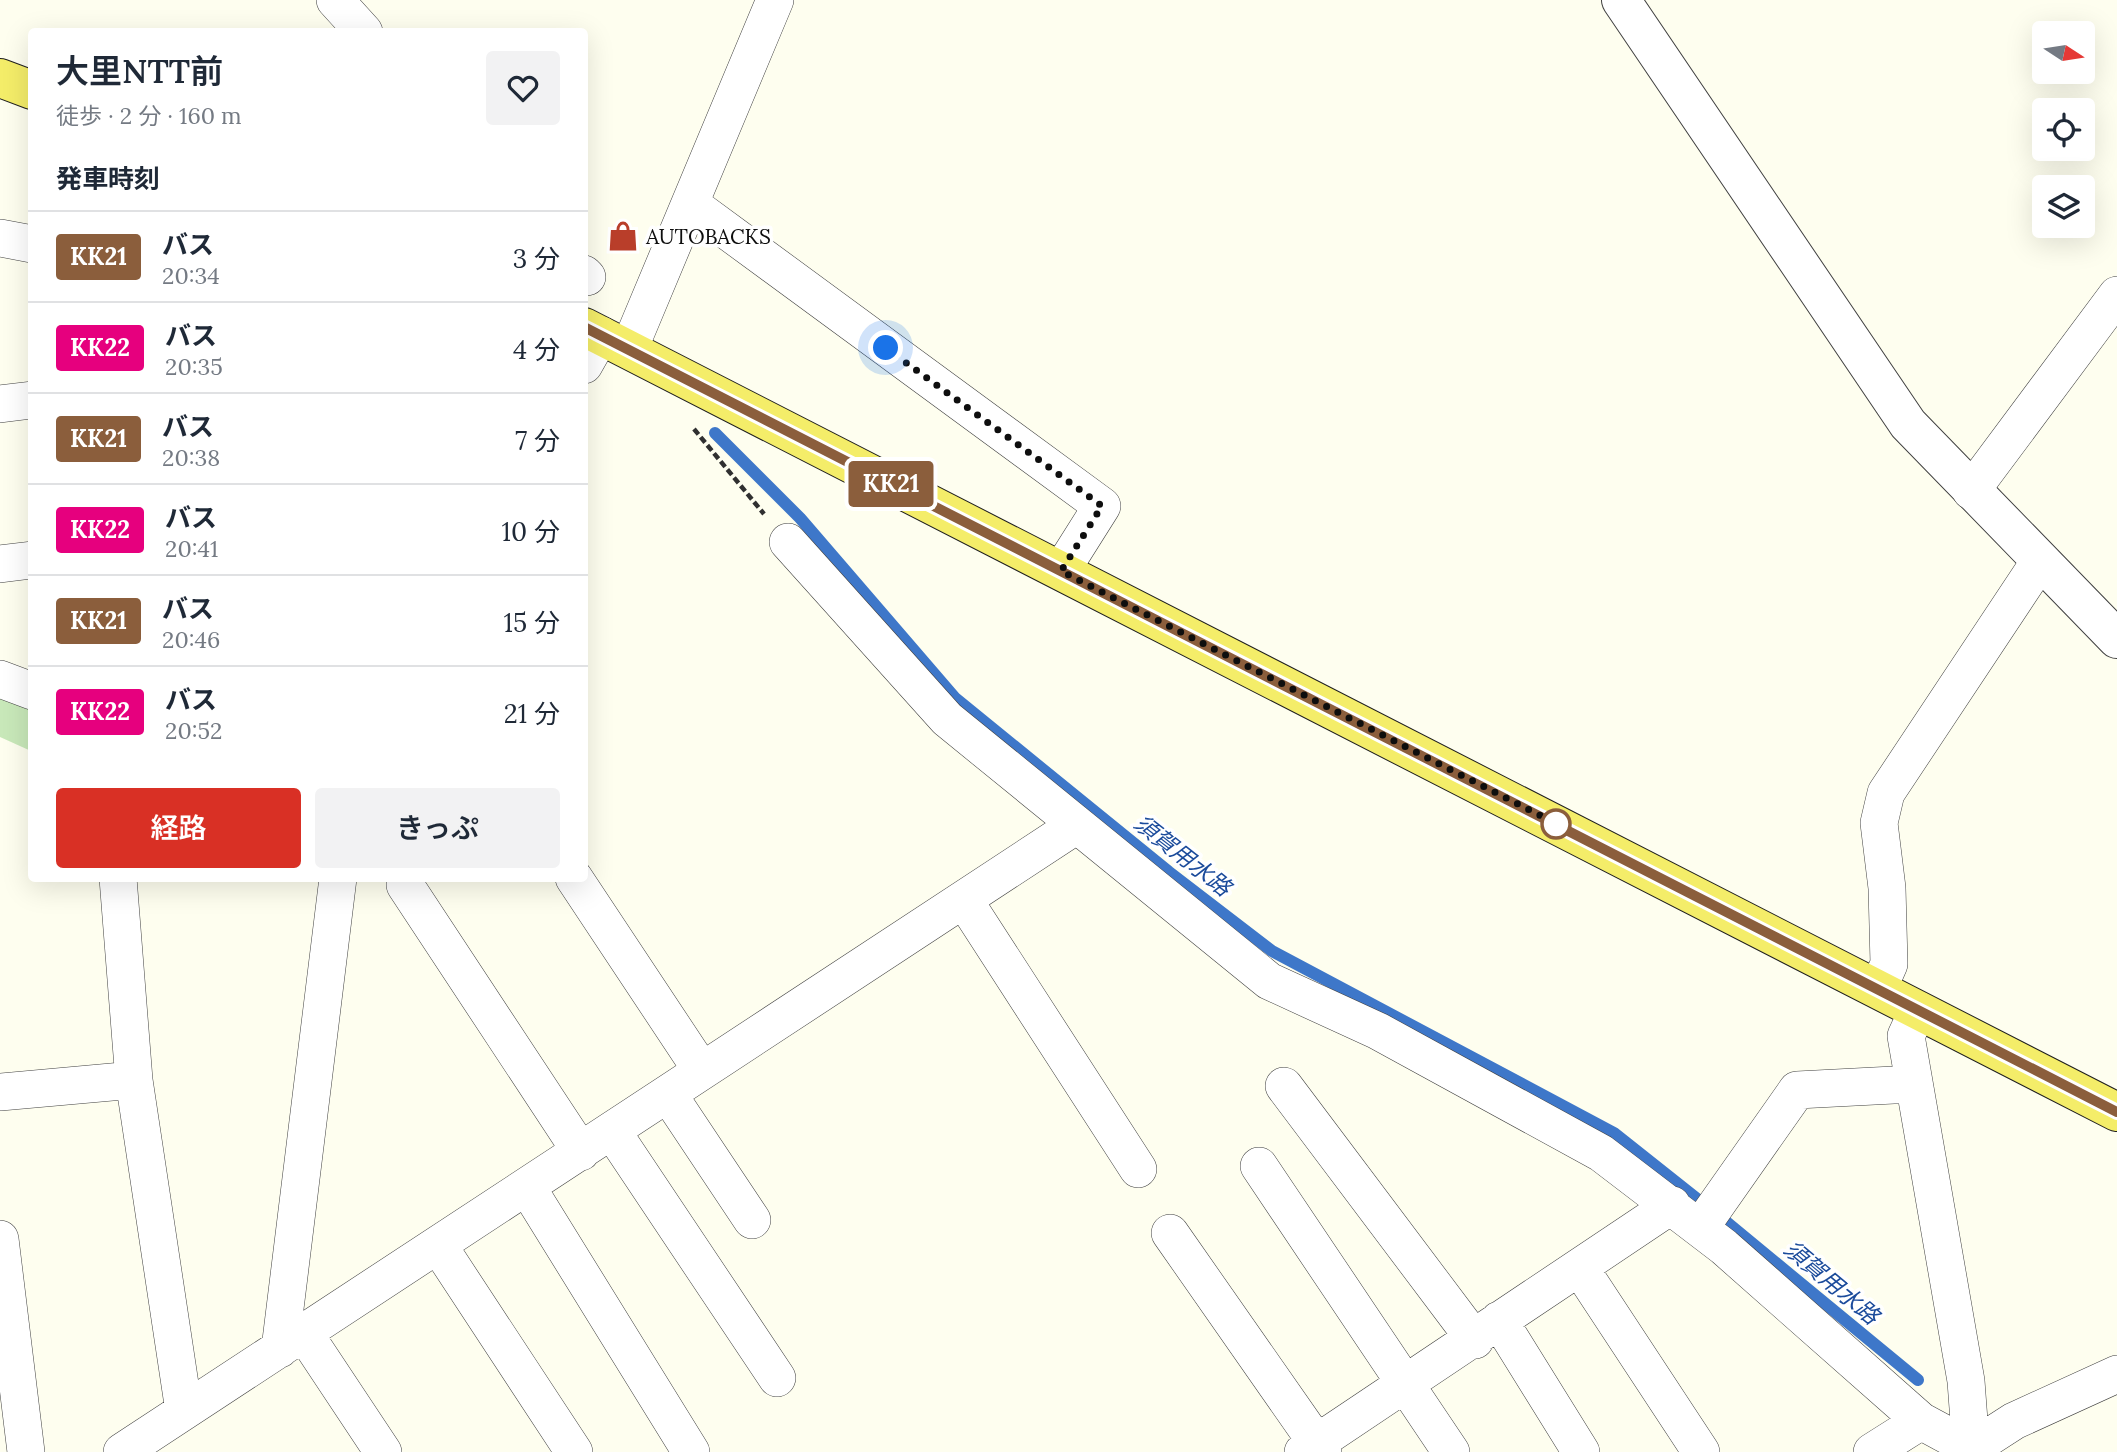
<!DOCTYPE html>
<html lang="ja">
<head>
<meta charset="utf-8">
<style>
	:root { --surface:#fff; --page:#f2f2f3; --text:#1f2937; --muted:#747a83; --line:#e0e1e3; --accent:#d93025 }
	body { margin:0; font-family:Lora,"Noto Sans JP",serif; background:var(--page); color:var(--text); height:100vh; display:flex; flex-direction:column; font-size:26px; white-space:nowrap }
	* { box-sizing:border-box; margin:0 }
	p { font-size:23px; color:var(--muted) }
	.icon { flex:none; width:38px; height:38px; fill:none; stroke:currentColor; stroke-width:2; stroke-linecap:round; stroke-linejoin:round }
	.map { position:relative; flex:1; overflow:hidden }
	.sheet { position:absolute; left:28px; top:28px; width:560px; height:854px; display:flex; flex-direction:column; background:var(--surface); border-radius:7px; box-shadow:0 7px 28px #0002 }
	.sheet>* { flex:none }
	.badge { padding:0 14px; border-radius:5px; font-size:24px; line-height:46px }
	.needle { width:46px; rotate:102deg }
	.controls { position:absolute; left:2032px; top:21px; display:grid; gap:14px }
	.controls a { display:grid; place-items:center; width:63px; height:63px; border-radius:7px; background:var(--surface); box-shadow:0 7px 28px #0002; font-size:35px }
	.you { position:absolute; width:35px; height:35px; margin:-18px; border:5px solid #fff; border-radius:50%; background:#1a73e8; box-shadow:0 0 0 10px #1a73e833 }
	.map>.badge { position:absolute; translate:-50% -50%; box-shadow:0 0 0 4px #fff }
	h2 { padding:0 28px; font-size:26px; line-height:63px }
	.round { display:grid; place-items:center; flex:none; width:74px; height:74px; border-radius:7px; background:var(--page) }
	.overview { display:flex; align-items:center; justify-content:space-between; height:119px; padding:0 28px }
	h1 { font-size:33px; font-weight:600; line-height:52px }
	.primary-button { display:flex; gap:14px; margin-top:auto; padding:14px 28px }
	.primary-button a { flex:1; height:80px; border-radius:7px; background:var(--accent); color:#fff; font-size:28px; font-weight:600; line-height:80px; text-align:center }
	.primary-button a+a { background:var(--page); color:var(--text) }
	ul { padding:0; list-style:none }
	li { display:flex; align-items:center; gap:21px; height:91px; padding:0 28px; border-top:2px solid var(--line) }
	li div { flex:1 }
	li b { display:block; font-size:26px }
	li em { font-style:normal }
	li .badge { min-width:77px; font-weight:700; text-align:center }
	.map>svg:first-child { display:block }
	.green { fill:#c8e8b9 }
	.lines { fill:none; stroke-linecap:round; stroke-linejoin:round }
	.stream { stroke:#3e77c9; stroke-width:12 }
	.minor-casing { stroke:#414141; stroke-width:38 }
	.tertiary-casing { stroke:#414141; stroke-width:40 }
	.primary-casing { stroke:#1f1f1f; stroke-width:40 }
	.path { stroke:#303030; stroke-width:4.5; stroke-dasharray:7 3.5; stroke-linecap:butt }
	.minor { stroke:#fff; stroke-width:37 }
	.tertiary { stroke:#fff; stroke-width:38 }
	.primary { stroke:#f4ed69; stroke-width:38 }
	.line-casing { stroke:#fff; stroke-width:16 }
	.line { stroke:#8b5e3c; stroke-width:10 }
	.walk { stroke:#0e0e0e; stroke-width:7; stroke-dasharray:0 12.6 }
	.stop-dot { fill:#fff; stroke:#8b5e3c; stroke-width:3.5 }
	.labels { text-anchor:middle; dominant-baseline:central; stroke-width:7; stroke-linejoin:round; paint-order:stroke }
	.poi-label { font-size:21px; fill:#0e0e0e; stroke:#fff; text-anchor:start }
	.water-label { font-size:23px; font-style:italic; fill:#1b4b9b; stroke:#fff }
</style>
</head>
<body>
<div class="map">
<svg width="2117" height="1452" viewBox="0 0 2117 1452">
	<rect width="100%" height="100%" fill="#fefeef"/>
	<path class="green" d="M 0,692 L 31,706 L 31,751 L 0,737 Z"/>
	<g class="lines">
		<path class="stream" d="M 715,433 L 800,518 L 955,698 L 1169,872 L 1272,951 L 1614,1133 L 1706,1206
			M 1719,1216 L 1918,1380"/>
		<g class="minor-casing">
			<path id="minor" d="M 335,0 L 364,32
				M 692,205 L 1102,506 L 1061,571
				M 0,238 L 32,244
				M 584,274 L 587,277
				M 629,349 L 775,0
				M 584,365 L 601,335
				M 0,404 L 32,400
				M 1971,491 L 2117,295
				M 788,542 L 947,719 L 1269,981 L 1378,1031 L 1601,1153 L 1724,1247 L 1921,1421 L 1971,1448
				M 0,564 L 32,560
				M 0,679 L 32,691
				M 118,878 L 134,1080 L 184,1411
				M 574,878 L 702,1071
				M 405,885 L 581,1152
				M 964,900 L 1138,1169
				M 1878,989 L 1889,964 L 1887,888 L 1879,823 L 1886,793 L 2040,561
				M 1918,1010 L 1906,1036 L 1966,1381 L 1971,1448 L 1978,1452
				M 1284,1086 L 1475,1340
				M 0,1092 L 134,1080
				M 668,1094 L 752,1220
				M 612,1131 L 777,1378
				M 1259,1166 L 1451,1452
				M 527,1187 L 691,1452
				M 1700,1228 L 1797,1090 L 1913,1084
				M 1170,1233 L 1323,1452
				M 0,1239 L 26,1452
				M 438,1245 L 574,1452
				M 1580,1268 L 1701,1452
				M 1499,1320 L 1581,1452
				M 304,1333 L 383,1452
				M 280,1349 L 338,878
				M 122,1452 L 1075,826
				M 1303,1452 L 1672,1205
				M 1872,1452 L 1921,1421
				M 1966,1452 L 2014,1421 L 2117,1374"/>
		</g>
		<g class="tertiary-casing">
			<path id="tertiary" d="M 1621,0 L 1908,424 L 2117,639"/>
		</g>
		<g class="primary-casing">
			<path id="primary" d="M 0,78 L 32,90
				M 584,327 L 2117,1112"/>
		</g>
		<path class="path" d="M 694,429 L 764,514"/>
		<use href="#minor" class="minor"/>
		<use href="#tertiary" class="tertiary"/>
		<use href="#primary" class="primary"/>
	</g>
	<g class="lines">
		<g class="line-casing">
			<path id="line" d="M 584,327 L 2117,1112"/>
		</g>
		<use href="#line" class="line"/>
		<path class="walk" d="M 886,348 L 1102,506 L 1061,571 L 1561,826 L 1556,824"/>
	</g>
	<defs>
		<g id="shop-bare" transform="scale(2.415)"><path d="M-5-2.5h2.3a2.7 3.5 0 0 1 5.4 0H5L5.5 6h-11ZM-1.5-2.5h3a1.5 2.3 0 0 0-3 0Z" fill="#b93e2a" stroke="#fff" stroke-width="2.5" paint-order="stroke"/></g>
	</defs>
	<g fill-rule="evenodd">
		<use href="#shop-bare" x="623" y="236"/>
	</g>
	<circle class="stop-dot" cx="1556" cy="824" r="14"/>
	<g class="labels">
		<g class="poi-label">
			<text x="646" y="236">AUTOBACKS</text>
		</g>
		<g class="water-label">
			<text transform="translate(1183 855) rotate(38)">須賀用水路</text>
			<text transform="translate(1832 1282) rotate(40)">須賀用水路</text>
		</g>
	</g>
</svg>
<div class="controls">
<a><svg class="needle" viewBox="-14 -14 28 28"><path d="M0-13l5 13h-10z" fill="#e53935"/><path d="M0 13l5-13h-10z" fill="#747a83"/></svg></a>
<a><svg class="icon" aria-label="locate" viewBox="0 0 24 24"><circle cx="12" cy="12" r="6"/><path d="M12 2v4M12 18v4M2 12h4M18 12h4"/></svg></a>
<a><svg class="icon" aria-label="layers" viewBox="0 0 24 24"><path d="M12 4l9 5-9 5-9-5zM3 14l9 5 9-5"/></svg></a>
</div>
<div class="you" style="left:886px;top:348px"></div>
<b class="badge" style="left:891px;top:484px;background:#8b5e3c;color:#fff">KK21</b>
<section class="sheet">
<div class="overview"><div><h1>大里NTT前</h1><p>徒歩 · 2 分 · 160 m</p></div><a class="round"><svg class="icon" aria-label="heart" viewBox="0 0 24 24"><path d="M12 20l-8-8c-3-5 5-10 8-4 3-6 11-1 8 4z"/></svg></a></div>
<h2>発車時刻</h2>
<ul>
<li><span class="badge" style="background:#8b5e3c;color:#fff">KK21</span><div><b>バス</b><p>20:34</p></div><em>3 分</em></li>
<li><span class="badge" style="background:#e6007e;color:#fff">KK22</span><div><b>バス</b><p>20:35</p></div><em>4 分</em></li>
<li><span class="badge" style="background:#8b5e3c;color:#fff">KK21</span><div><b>バス</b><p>20:38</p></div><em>7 分</em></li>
<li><span class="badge" style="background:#e6007e;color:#fff">KK22</span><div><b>バス</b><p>20:41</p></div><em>10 分</em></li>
<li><span class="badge" style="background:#8b5e3c;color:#fff">KK21</span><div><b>バス</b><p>20:46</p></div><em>15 分</em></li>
<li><span class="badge" style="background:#e6007e;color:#fff">KK22</span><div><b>バス</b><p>20:52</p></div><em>21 分</em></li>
</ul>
<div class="primary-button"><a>経路</a><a>きっぷ</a></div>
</section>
</div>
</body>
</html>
